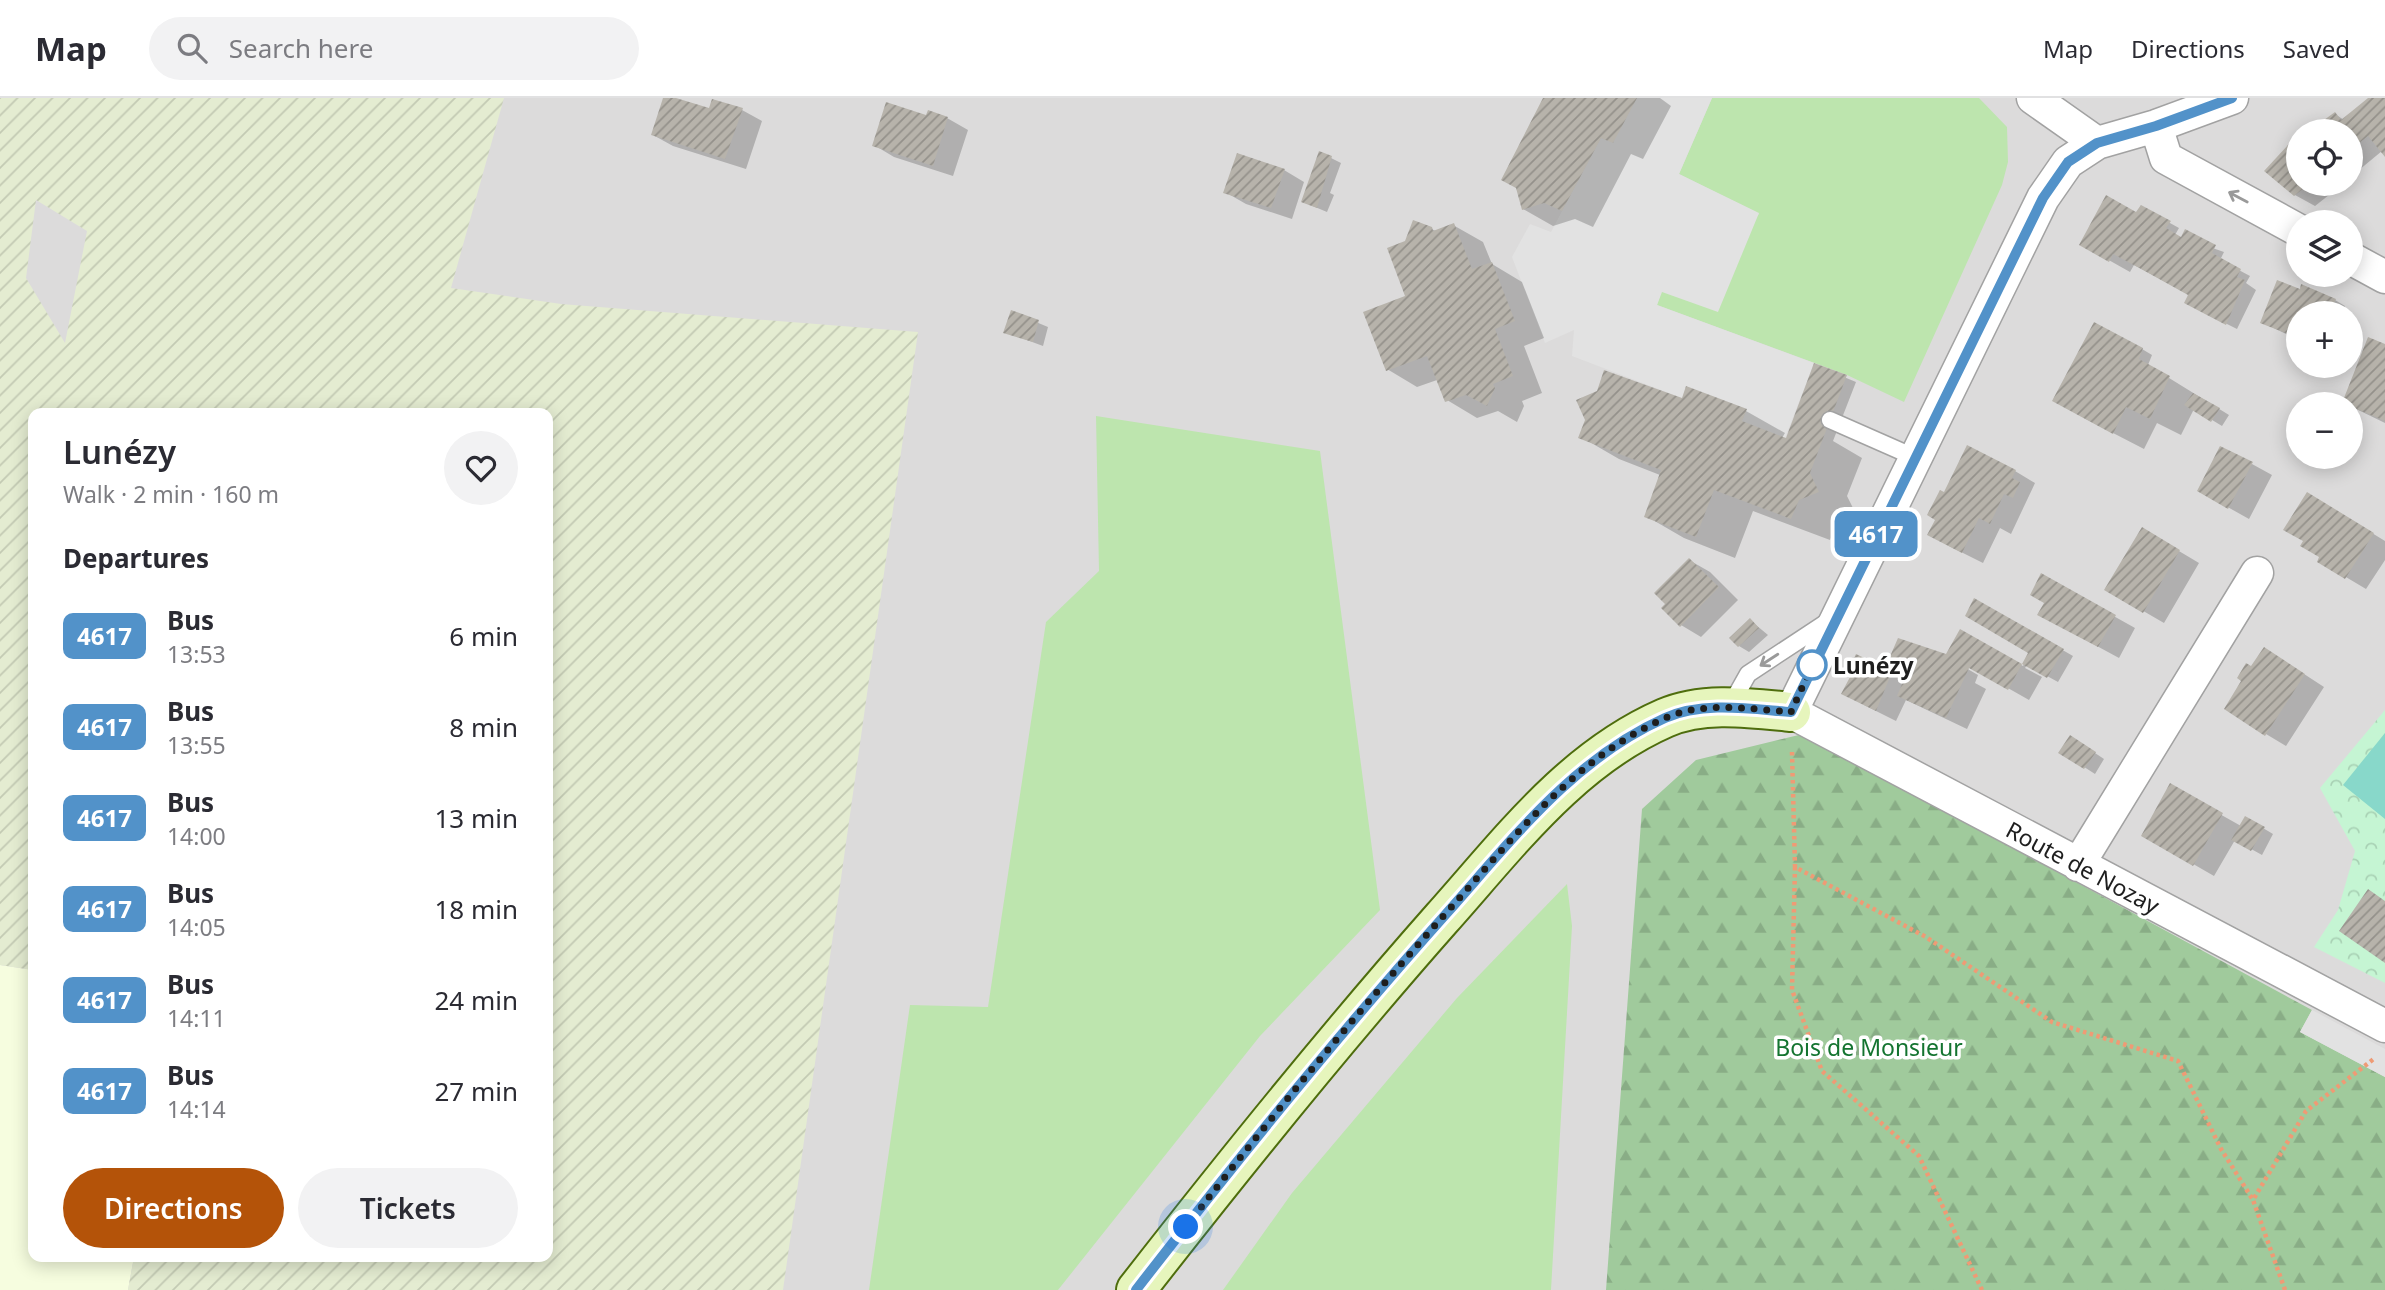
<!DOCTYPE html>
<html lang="en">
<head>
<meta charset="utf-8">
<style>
	:root { --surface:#fff; --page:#f2f2f3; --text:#2b2b33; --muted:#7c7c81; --line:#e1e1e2; --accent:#b45309 }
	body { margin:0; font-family:"Noto Sans",sans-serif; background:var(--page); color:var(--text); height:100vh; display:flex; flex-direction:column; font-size:26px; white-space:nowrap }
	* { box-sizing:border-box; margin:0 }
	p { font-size:23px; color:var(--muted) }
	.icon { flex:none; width:38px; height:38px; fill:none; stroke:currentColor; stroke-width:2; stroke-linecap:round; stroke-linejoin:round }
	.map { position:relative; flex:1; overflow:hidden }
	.side { position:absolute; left:28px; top:310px; width:525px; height:854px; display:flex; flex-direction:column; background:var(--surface); border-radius:14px; box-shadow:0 4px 18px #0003 }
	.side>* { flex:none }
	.badge { padding:0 14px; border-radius:10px; font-size:24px; line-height:46px }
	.controls { position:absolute; left:2286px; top:21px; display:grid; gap:14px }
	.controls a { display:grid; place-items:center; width:77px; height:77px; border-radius:50%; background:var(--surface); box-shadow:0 4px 18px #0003; font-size:35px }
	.you { position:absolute; width:35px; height:35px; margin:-18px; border:5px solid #fff; border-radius:50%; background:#1a73e8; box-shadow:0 0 0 10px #1a73e833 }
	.map>.badge { position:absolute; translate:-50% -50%; box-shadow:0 0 0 4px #fff }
	h2 { padding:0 35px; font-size:26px; line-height:63px }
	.round { display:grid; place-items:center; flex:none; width:74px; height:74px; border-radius:37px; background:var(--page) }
	.overview { display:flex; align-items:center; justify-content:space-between; height:119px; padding:0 35px }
	h1 { font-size:33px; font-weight:600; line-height:52px }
	.primary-button { display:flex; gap:14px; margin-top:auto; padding:14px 35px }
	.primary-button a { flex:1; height:80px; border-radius:42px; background:var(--accent); color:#fff; font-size:28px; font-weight:600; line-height:80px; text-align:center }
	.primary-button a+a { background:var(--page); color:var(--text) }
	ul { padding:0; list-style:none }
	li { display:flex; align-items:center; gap:21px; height:91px; padding:0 35px }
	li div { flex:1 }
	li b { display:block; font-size:26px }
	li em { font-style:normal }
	li .badge { min-width:77px; font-weight:700; text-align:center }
	header { display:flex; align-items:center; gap:42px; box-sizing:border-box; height:98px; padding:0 35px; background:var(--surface); border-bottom:2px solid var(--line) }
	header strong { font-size:33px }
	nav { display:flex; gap:38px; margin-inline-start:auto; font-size:24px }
	.search { width:490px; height:63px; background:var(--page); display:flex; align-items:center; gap:18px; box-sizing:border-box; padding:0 24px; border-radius:38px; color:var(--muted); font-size:26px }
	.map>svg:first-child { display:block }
	.residential { fill:#dcdbdb; fill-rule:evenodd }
	.education { fill:#f6fddf }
	.farmland { fill:url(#farmland-furrows); fill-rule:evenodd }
	.grass { fill:#bde5ae }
	.forest { fill:url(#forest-firs) }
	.park { fill:url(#park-crowns) }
	.pitch { fill:#88d8ca }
	.parking { fill:#e2e2e2 }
	.shadow { fill:#0003 }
	.building { fill:url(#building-hatch) }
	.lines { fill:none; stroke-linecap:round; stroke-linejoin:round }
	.lane-casing { stroke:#a2a2a2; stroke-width:19 }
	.street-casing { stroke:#a2a2a2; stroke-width:35 }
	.secondary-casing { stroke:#4e6d0d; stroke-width:42 }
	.path { stroke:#ef9b75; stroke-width:4.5; stroke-dasharray:3.5 3.5; stroke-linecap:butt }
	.lane { stroke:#fff; stroke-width:16 }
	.street { stroke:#fff; stroke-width:32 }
	.secondary { stroke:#e6f5bc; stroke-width:38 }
	.oneway { stroke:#9a9a9a }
	.line-casing { stroke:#fff; stroke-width:16 }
	.line { stroke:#5292c9; stroke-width:10 }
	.walk { stroke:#1e1e1e; stroke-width:7; stroke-dasharray:0 12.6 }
	.stop-dot { fill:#fff; stroke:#5292c9; stroke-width:3.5 }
	.labels { text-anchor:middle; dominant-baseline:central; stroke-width:7; stroke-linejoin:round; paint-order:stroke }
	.stop-label { font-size:23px; font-weight:bold; fill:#1e1e1e; stroke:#fff; text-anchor:start }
	.street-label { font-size:23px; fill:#1e1e1e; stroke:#fff }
	.park-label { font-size:23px; fill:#147430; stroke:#fff }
</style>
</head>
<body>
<header>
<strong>Map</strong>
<div class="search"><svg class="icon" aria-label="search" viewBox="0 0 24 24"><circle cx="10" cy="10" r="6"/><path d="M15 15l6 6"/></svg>Search here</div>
<nav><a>Map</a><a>Directions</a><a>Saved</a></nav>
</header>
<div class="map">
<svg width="2385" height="1192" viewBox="0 0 2385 1192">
	<defs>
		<pattern id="farmland-furrows" width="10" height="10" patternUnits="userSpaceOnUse" patternTransform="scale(1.75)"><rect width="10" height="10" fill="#e4ecd1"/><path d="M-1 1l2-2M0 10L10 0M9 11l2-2" fill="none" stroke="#c3cab3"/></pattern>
		<pattern id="forest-firs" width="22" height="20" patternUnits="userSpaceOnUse" patternTransform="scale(1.75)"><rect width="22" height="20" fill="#a0ca9c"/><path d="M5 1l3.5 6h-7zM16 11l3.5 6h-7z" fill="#89ad86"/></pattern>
		<pattern id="park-crowns" width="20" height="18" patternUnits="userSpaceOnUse" patternTransform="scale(1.75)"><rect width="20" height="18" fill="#c5f5d3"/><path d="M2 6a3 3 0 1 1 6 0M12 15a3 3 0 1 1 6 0" fill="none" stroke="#a9d2b5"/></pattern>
		<pattern id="building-hatch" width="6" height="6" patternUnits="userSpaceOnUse" patternTransform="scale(1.75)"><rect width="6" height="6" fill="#b7b3ab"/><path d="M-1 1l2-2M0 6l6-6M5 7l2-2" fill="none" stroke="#94918b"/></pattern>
	</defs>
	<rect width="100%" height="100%" fill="#eeede5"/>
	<path class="residential" d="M 0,0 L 2385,0 L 2385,1192 L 0,1192 ZM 2298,33 L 2350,33 L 2350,86 L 2298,86 ZM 2298,124 L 2350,124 L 2350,177 L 2298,177 ZM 2298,215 L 2350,215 L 2350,268 L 2298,268 ZM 2298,306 L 2350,306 L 2350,359 L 2298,359 ZM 33,315 L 548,315 L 548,1158 L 33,1158 Z"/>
	<path class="education" d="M 0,867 L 33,872 L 33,1158 L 134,1159 L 128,1192 L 0,1192 Z"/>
	<path class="farmland" d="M 0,0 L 504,0 L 451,190 L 561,206 L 918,234 L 783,1192 L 128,1192 L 134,1159 L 548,1158 L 548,315 L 33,315 L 33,872 L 0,867 ZM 36,102 L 87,133 L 65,245 L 26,180 Z"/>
	<path class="grass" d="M 1712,0 L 1979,0 L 2007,29 L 2008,64 L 2002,87 L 1904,304 L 1847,277 L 1657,207 L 1661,194 L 1759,116 L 1679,76 Z
		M 1096,318 L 1320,353 L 1380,812 L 1260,938 L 1058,1192 L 869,1192 L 910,907 L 988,909 L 1046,524 L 1099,473 Z
		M 1567,786 L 1572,828 L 1551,1192 L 1223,1192 L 1292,1095 L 1457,900 Z"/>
	<path class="forest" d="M 1803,636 L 2312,912 L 2300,934 L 2385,979 L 2385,1192 L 1606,1192 L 1642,711 L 1696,662 Z"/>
	<path class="park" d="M 2385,612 L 2385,885 L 2314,849 L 2338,812 L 2355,753 L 2320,690 Z"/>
	<path class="pitch" d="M 2385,635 L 2385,721 L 2343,687 Z"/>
	<path class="parking" d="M 1637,0 L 1712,0 L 1679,76 L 1759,115 L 1718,214 L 1662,194 L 1657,207 L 1814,265 L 1785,340 L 1742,323 L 1747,311 L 1682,300 L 1572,258 L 1574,232 L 1545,245 L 1512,159 L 1530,126 L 1551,134 L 1601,40 L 1613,44 Z
		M 2312,912 L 2385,951 L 2385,979 L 2300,934 Z"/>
	<path class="shadow" d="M 665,0 L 710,13 L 742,12 L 762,23 L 746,71 L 673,48 L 653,37 Z
		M 1545,0 L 1660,0 L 1671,8 L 1643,61 L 1631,56 L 1593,129 L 1575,121 L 1553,128 L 1523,111 Z
		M 2371,0 L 2385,0 L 2385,56 L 2382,53 L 2359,72 L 2350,67 L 2350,33 L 2330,33 L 2334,31 L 2335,16 L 2344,22 Z
		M 927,20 L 947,20 L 968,32 L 953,78 L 894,59 L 874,47 Z
		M 1331,60 L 1341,65 L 1330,95 L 1334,97 L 1327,114 L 1303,104 Z
		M 1284,72 L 1304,84 L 1292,121 L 1246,106 L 1225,94 Z
		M 2298,86 L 2343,86 L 2315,108 L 2295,97 Z
		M 2141,109 L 2179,130 L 2175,137 L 2224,154 L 2220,162 L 2250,178 L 2246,185 L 2256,192 L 2237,231 L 2207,216 L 2190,197 L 2134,167 L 2130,174 L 2082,147 L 2144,120 Z
		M 1453,127 L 1483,144 L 1492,166 L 1522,184 L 1544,240 L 1524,248 L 1542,295 L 1522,303 L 1524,308 L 1517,324 L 1498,313 L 1477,320 L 1447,302 L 1437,282 L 1417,289 L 1387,271 L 1407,199 L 1431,131 L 1436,133 Z
		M 2335,202 L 2345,208 L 2343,213 L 2348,215 L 2298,215 L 2298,242 L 2262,224 Z
		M 1012,214 L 1048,229 L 1043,248 L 1005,234 Z
		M 2385,248 L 2385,325 L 2350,308 Z
		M 2142,251 L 2152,257 L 2148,267 L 2229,317 L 2222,328 L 2194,311 L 2181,337 L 2157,325 L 2144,351 L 2084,320 Z
		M 1815,267 L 1856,284 L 1833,343 L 1862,360 L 1847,398 L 1856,416 L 1837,424 L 1830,442 L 1753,413 L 1735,460 L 1684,440 L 1646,418 L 1660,377 L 1619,361 L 1581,339 L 1683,303 L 1687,291 L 1746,313 L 1785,335 L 1782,340 L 1787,342 Z
		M 2252,366 L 2272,377 L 2249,421 L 2199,393 Z
		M 2015,373 L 2035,385 L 2011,436 L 2000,430 L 1983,465 L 1949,448 L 1937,421 L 1945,396 Z
		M 2328,408 L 2385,443 L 2385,462 L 2366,491 L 2319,463 Z
		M 2142,431 L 2199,465 L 2164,525 L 2107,492 Z
		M 1689,462 L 1710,474 L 1738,502 L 1701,539 L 1681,527 Z
		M 2042,478 L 2135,530 L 2119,560 L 2060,528 L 2047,505 Z
		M 1975,502 L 2073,558 L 2058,584 L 2027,567 L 2025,570 L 2042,579 L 2029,602 L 1948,556 L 1961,533 L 2023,568 L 2031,554 Z
		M 1750,522 L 1768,537 L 1749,554 L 1739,548 Z
		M 1945,558 L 1978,577 L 1975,585 L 1986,591 L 1967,631 L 1906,602 L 1896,623 L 1864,607 L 1886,572 Z
		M 2284,563 L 2324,589 L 2286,648 L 2266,636 L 2252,570 Z
		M 2080,645 L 2104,661 L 2095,676 L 2061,654 Z
		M 2170,688 L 2241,728 L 2246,720 L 2273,736 L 2262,757 L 2235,742 L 2214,778 L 2143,737 Z"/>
	<path class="building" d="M 663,0 L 676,0 L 709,10 L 712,1 L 743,10 L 725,61 L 651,37 Z
		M 1543,0 L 1637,0 L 1613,45 L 1601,40 L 1562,113 L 1544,105 L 1522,112 L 1516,90 L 1501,82 Z
		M 2368,0 L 2385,0 L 2385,59 L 2368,38 L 2350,52 L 2350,33 L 2327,33 L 2330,31 L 2324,22 L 2335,14 L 2341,22 Z
		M 886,4 L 926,17 L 928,12 L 948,19 L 933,68 L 872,48 Z
		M 2298,36 L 2298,86 L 2309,86 L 2294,98 L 2264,73 Z
		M 1319,53 L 1332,58 L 1317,110 L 1301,104 Z
		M 1237,55 L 1285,71 L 1271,110 L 1223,95 Z
		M 2106,97 L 2136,114 L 2141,107 L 2171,123 L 2166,130 L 2181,139 L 2185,131 L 2216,147 L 2212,155 L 2241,171 L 2237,179 L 2245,182 L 2226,227 L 2184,205 L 2188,197 L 2143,172 L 2113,156 L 2109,164 L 2079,147 Z
		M 1413,122 L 1432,129 L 1433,133 L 1454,125 L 1472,171 L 1492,164 L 1515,223 L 1495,231 L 1513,278 L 1493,286 L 1495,290 L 1487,308 L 1466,297 L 1445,304 L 1427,258 L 1386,273 L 1363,214 L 1405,198 L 1387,150 L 1405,143 Z
		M 2277,182 L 2300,191 L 2301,186 L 2336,201 L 2330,215 L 2298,215 L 2298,240 L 2260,225 Z
		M 1011,212 L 1039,222 L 1033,244 L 1003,235 Z
		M 2094,224 L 2143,250 L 2139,261 L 2170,278 L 2150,321 L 2126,309 L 2113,336 L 2052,303 Z
		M 2368,239 L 2385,246 L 2385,323 L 2342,305 Z
		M 1814,265 L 1847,277 L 1810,375 L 1819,394 L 1799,402 L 1791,421 L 1714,392 L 1696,439 L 1644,419 L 1661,372 L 1578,340 L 1585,322 L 1576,302 L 1597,293 L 1604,272 L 1682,300 L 1686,288 L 1747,311 L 1742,323 L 1786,340 Z
		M 2193,295 L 2220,310 L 2211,324 L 2184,307 Z
		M 1967,347 L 2016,372 L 2012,380 L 2020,384 L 2013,400 L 2004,396 L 1990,426 L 1979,420 L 1962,455 L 1927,437 L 1935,422 L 1927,417 L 1940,392 L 1944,394 Z
		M 2220,348 L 2253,364 L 2228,411 L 2197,393 Z
		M 2307,394 L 2374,435 L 2345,481 L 2317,464 L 2319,459 L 2300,448 L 2303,443 L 2283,432 Z
		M 2142,429 L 2180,452 L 2143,515 L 2104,492 Z
		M 1689,460 L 1719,489 L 1680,529 L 1661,510 L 1665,506 L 1654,495 Z
		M 2041,475 L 2116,517 L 2098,549 L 2037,517 L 2044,505 L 2030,497 Z
		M 1974,500 L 2064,551 L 2047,580 L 2022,566 L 2008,592 L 1969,570 L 1946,620 L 1897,598 L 1905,579 L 1892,574 L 1876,613 L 1841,596 L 1850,579 L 1846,577 L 1856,556 L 1885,570 L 1898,540 L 1946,556 L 1960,531 L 2022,566 L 2028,555 L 1965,518 Z
		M 1750,520 L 1759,530 L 1738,549 L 1729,540 Z
		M 2264,549 L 2305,576 L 2265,638 L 2224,611 L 2241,583 L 2237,580 L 2246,565 L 2251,568 Z
		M 2070,637 L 2096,654 L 2084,671 L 2058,655 Z
		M 2170,685 L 2223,715 L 2193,768 L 2141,738 Z
		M 2245,718 L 2265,729 L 2251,753 L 2231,742 Z
		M 2368,791 L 2385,803 L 2385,865 L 2339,833 Z"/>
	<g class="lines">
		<g class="lane-casing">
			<path id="lane" d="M 1830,322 L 1914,359
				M 1730,608 L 1748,576 L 1830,522"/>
		</g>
		<g class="street-casing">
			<path id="street" d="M 2033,0 L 2097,45
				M 2232,0 L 2156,28 L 2097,45 L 2068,64 L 2043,100 L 1791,614 L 2385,928
				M 2156,28 L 2166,60 L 2298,132
				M 2350,160 L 2385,179
				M 2078,767 L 2257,475"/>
		</g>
		<g class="secondary-casing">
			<path id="secondary" d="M 1136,1192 C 1235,1065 1336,940 1442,820 C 1509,745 1571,661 1665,620 C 1703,603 1751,610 1791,614"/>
		</g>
		<path class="path" d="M 1792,654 L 1795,769 L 1926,839 L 2052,924 L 2178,963 L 2221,1051 L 2253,1102
			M 1795,769 L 1792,892 L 1822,973 L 1919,1058 L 1982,1192
			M 2285,1192 L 2253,1102 L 2306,1013 L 2375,960"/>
		<use href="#lane" class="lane"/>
		<use href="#street" class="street"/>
		<use href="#secondary" class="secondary"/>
	</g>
	<defs><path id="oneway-shaft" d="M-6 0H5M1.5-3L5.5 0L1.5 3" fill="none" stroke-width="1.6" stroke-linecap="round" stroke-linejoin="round" transform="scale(1.75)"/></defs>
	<g class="oneway">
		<use href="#oneway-shaft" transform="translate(2238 99) rotate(-152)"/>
		<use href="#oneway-shaft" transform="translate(1769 562) rotate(147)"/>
	</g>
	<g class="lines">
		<g class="line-casing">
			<path id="line" d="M 1136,1192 C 1236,1063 1338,937 1446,816 C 1512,742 1573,661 1665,620 C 1703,603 1751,611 1791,614 L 2043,100 L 2068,64 L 2097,45 L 2156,28 L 2232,0"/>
		</g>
		<use href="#line" class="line"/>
		<path class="walk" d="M 1186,1129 C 1269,1021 1356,916 1446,815 C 1512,742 1573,661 1665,620 C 1703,603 1751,611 1791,614 L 1816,559 L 1812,567"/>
	</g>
	<circle class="stop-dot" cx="1812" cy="567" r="14"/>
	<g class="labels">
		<g class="stop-label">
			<text x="1833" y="567">Lunézy</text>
		</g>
		<g class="street-label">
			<text transform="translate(2083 769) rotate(28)">Route de Nozay</text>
		</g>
		<g class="park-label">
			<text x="1869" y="949">Bois de Monsieur</text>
		</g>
	</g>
</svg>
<div class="controls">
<a><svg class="icon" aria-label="locate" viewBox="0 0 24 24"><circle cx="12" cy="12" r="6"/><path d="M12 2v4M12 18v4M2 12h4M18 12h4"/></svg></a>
<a><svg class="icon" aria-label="layers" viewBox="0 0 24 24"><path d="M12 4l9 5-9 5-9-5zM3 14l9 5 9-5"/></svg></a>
<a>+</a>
<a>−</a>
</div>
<div class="you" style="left:1186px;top:1129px"></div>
<b class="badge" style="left:1876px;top:436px;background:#5292c9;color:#fff">4617</b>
<section class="side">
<div class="overview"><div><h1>Lunézy</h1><p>Walk · 2 min · 160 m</p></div><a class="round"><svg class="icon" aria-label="heart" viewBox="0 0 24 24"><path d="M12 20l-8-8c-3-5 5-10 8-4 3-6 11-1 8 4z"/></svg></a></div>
<h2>Departures</h2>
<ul>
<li><span class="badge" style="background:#5292c9;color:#fff">4617</span><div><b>Bus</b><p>13:53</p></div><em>6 min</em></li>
<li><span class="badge" style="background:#5292c9;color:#fff">4617</span><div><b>Bus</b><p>13:55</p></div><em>8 min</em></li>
<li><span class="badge" style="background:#5292c9;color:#fff">4617</span><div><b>Bus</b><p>14:00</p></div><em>13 min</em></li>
<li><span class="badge" style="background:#5292c9;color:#fff">4617</span><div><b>Bus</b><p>14:05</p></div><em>18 min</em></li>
<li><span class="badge" style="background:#5292c9;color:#fff">4617</span><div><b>Bus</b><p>14:11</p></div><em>24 min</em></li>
<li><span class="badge" style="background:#5292c9;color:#fff">4617</span><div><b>Bus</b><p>14:14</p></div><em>27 min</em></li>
</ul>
<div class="primary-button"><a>Directions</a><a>Tickets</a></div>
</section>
</div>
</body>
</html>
